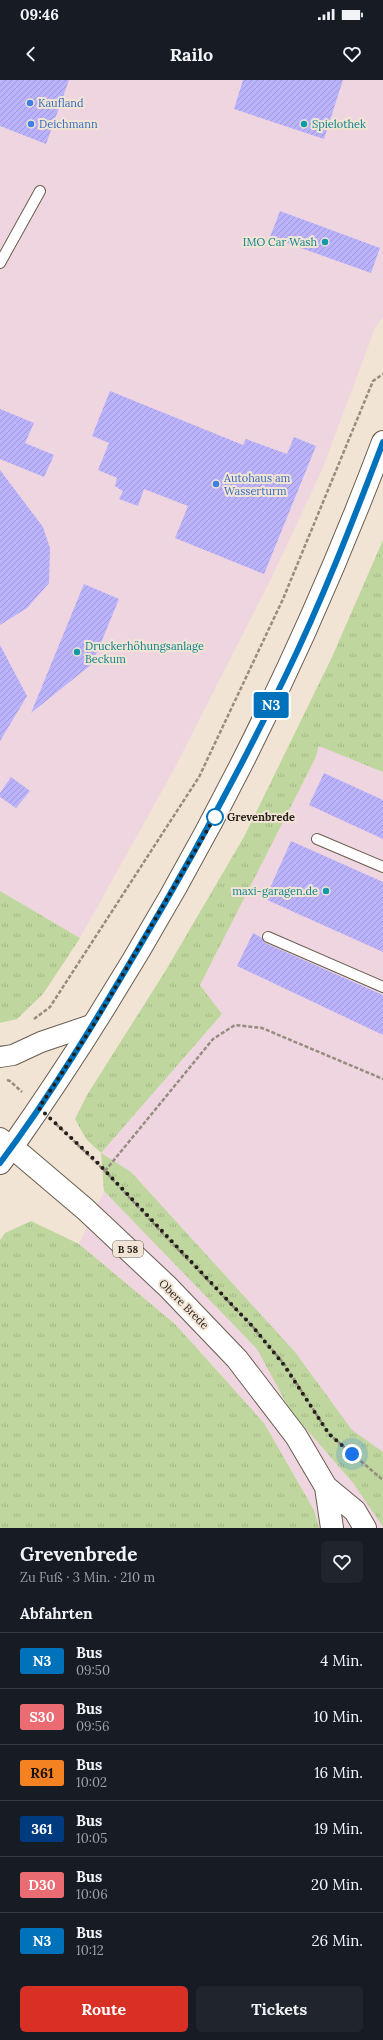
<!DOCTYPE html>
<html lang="de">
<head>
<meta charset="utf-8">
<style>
	:root { --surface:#171b24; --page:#20242c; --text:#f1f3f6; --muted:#9ea1a6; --line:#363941; --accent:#d93025 }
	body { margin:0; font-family:Lora,serif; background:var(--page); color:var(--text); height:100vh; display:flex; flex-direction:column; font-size:15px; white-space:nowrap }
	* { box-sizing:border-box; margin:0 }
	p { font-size:13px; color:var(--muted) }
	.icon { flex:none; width:22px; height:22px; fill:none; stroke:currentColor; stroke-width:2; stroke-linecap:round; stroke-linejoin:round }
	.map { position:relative; height:1448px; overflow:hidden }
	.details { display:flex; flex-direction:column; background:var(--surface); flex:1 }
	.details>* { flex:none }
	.badge { padding:0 8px; border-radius:3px; font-size:14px; line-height:26px }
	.you { position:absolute; width:20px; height:20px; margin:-10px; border:3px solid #fff; border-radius:50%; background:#1a73e8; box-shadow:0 0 0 6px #1a73e833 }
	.map>.badge { position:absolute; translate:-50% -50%; box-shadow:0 0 0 2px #fff }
	h2 { padding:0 20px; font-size:15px; line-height:36px }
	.round { display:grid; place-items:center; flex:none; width:42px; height:42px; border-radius:6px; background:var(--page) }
	.overview { display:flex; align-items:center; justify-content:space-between; height:68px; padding:0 20px }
	h1 { font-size:19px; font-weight:800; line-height:30px }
	.button { display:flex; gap:8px; margin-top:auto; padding:8px 20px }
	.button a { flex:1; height:46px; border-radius:6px; background:var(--accent); color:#fff; font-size:16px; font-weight:800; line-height:46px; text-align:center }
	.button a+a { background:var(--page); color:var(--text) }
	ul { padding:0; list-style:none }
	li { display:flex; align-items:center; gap:12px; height:56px; padding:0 20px; border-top:1px solid var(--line) }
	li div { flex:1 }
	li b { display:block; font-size:15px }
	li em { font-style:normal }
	li .badge { min-width:44px; font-weight:700; text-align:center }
	.status { display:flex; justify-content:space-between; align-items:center; height:28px; padding:0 20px; background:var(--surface); direction:ltr }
	.status svg { height:11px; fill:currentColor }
	header { display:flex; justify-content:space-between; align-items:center; height:52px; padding:0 20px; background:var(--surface); font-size:18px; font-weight:800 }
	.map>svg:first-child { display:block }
	.commercial { fill:#eed5df }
	.grass { fill:url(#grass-tufts) }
	.building { fill:url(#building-hatch) }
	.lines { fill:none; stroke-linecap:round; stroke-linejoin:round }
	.lane-casing { stroke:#695d4f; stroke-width:12 }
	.street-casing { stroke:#695d4f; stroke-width:22 }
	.secondary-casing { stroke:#695d4f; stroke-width:24 }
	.primary-casing { stroke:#695d4f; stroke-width:24 }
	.path { stroke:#968c80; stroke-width:2.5; stroke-dasharray:4 2; stroke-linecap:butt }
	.lane { stroke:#fff; stroke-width:10 }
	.street { stroke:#fff; stroke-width:20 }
	.secondary { stroke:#fff; stroke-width:22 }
	.primary { stroke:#fff; stroke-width:22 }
	.line-casing { stroke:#fff; stroke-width:9 }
	.line { stroke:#0072bc; stroke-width:6 }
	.walk { stroke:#241f19; stroke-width:4; stroke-dasharray:0 7.2 }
	.shop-dot { fill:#3f7fe0; stroke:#f2e4d4; stroke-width:1.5 }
	.culture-dot { fill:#0f9aa8; stroke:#f2e4d4; stroke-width:1.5 }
	.stop-dot { fill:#fff; stroke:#0072bc; stroke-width:2 }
	.labels { text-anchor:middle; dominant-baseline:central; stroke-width:4; stroke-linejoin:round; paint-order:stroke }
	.shield { fill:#f2e4d4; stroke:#625a51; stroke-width:1 }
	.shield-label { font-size:10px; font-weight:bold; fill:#241f19 }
	.shop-label { font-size:11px; fill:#366cbe; stroke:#f2e4d4; text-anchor:start }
	.culture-label { font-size:11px; fill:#0d838f; stroke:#f2e4d4; text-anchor:start }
	.stop-label { font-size:11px; font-weight:bold; fill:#241f19; stroke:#f2e4d4; text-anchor:start }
	.street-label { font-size:11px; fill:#241f19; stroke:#f2e4d4 }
</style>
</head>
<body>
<div class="status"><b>09:46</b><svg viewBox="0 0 49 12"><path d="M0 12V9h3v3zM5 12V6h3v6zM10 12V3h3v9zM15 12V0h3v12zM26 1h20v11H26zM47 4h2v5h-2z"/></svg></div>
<header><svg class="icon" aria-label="back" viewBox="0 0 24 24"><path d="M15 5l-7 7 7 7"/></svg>Railo<svg class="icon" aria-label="heart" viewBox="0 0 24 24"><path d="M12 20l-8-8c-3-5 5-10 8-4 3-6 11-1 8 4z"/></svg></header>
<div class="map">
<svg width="383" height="1448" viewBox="0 0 383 1448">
	<defs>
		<pattern id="grass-tufts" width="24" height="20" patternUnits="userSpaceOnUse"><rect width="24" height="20" fill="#bfd79f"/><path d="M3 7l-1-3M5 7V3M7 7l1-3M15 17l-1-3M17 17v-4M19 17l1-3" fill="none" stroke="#a4b888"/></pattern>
		<pattern id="building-hatch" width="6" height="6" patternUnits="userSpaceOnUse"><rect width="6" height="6" fill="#bbb2fc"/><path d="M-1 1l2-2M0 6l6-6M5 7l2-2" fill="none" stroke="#a199d7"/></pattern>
	</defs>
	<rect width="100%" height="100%" fill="#f2e4d4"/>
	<path class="commercial" d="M 0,0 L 383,0 L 383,237 L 375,248 L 322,390 L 270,501 L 172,693 L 80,858 L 0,811 Z
		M 383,464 L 383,1448 L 319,1448 L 314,1430 L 264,1343 L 175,1244 L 79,1164 L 104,1111 L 101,1073 L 222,934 L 200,905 L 315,679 Z"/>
	<path class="grass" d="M 383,460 L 383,692 L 319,666 L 315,679 L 200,905 L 222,934 L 101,1073 L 131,1092 L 295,1272 L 352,1350 L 383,1372 L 383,1447 L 353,1403 L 290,1330 L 257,1269 L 104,1111 L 101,1073 L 86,1059 L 75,1039 L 87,1015 L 166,890 L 245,755 L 332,577 Z
		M 0,811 L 80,858 L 43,914 L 17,939 L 0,943 Z
		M 31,1141 L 79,1164 L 175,1244 L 264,1343 L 314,1430 L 319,1448 L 0,1448 L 0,1160 L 5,1153 Z"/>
	<path class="building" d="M 0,0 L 69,0 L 46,64 L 0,46 Z
		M 243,0 L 343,0 L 324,59 L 234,29 Z
		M 280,131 L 380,168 L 371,193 L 270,157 Z
		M 110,311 L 243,365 L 246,359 L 287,374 L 294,357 L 316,366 L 264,494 L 175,458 L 188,426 L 144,409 L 138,426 L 119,419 L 123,411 L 115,406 L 117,398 L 98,390 L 109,363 L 92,356 Z
		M 0,329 L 34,343 L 25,363 L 54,375 L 44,397 L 0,379 Z
		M 0,390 L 43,447 L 50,468 L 49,503 L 27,528 L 0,545 Z
		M 84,504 L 119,519 L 100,565 L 92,584 L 31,633 Z
		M 0,565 L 27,616 L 0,661 Z
		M 324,693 L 383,720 L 383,759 L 309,725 Z
		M 11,697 L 30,711 L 16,728 L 0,717 L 0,713 Z
		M 291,761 L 383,802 L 383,872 L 265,819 Z
		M 253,853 L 262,858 L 265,863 L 383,915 L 383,955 L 237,886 Z"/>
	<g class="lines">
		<g class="lane-casing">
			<path id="lane" d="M 0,183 L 40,111
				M 317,759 L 383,787
				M 268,857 L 383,907"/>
		</g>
		<g class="street-casing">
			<path id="street" d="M 0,977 L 13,975 L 41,962 L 94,944
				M 0,1058 L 12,1067"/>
		</g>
		<g class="secondary-casing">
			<path id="secondary" d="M 12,1067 C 165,849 289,611 383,362"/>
		</g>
		<g class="primary-casing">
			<path id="primary" d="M 0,1083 L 12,1067 L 85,1129 L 168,1207 L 237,1279 L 296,1356 L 326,1407 L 355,1431 L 365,1448
				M 326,1407 L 332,1448"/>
		</g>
		<path class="path" d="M 34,939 L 50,927 L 199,697 L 283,519 L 373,301 L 383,294
			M 7,1000 L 10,1001 L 22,1012
			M 56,1044 L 105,1091 L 165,1156 L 253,1247 L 285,1285 L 329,1354 L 383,1400
			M 105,1091 L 213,959 L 235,945 L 262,948 L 383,999"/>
		<use href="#lane" class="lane"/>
		<use href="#street" class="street"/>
		<use href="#secondary" class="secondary"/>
		<use href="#primary" class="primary"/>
	</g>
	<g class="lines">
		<g class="line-casing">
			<path id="line" d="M 0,1083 C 51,1015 95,942 138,869 C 191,780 240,690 285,597 C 322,521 353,441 383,362"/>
		</g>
		<use href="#line" class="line"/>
		<path class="walk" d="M 215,737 L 216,735 L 94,944 L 39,1028 L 95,1080 L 253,1247 L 284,1285 L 329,1354 L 352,1374"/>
	</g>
	<g class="shop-dot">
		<circle cx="30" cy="23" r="4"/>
		<circle cx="31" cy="44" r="4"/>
		<circle cx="216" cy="404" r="4"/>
	</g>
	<g class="culture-dot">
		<circle cx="304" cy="44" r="4"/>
		<circle cx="325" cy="162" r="4"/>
		<circle cx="77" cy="572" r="4"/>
		<circle cx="326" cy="811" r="4"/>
	</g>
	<circle class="stop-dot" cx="215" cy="737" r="8"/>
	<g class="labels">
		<rect class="shield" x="113" y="1161" width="30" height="16" rx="3"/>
		<g class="shield-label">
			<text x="128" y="1169">B 58</text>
		</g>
		<g class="shop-label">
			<text x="38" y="23">Kaufland</text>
			<text x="39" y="44">Deichmann</text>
			<text x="224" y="398">Autohaus am<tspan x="224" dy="13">Wasserturm</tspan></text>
		</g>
		<g class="culture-label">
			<text x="312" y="44">Spielothek</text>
			<text x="317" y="162" text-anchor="end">IMO Car Wash</text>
			<text x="85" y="566">Druckerhöhungsanlage<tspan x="85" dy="13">Beckum</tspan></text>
			<text x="318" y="811" text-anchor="end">maxi-garagen.de</text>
		</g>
		<g class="stop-label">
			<text x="227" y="737">Grevenbrede</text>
		</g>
		<g class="street-label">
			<text transform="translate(184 1224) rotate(45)">Obere Brede</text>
		</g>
	</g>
</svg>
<div class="you" style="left:352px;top:1374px"></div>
<b class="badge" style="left:271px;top:625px;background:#0072bc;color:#fff">N3</b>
</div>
<section class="details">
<div class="overview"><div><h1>Grevenbrede</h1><p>Zu Fuß · 3 Min. · 210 m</p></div><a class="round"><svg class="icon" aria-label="heart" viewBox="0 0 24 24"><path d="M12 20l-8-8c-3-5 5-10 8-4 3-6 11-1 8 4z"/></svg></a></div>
<h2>Abfahrten</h2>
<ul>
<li><span class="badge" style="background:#0072bc;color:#fff">N3</span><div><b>Bus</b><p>09:50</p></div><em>4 Min.</em></li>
<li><span class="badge" style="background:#ea6c72;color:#fff">S30</span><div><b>Bus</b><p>09:56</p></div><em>10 Min.</em></li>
<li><span class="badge" style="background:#f58220;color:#111">R61</span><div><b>Bus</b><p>10:02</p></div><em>16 Min.</em></li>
<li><span class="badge" style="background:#003b80;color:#fff">361</span><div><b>Bus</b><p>10:05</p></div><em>19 Min.</em></li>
<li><span class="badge" style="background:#ea6c72;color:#fff">D30</span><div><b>Bus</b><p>10:06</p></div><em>20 Min.</em></li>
<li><span class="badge" style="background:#0072bc;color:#fff">N3</span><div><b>Bus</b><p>10:12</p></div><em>26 Min.</em></li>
</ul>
<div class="button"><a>Route</a><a>Tickets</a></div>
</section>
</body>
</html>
